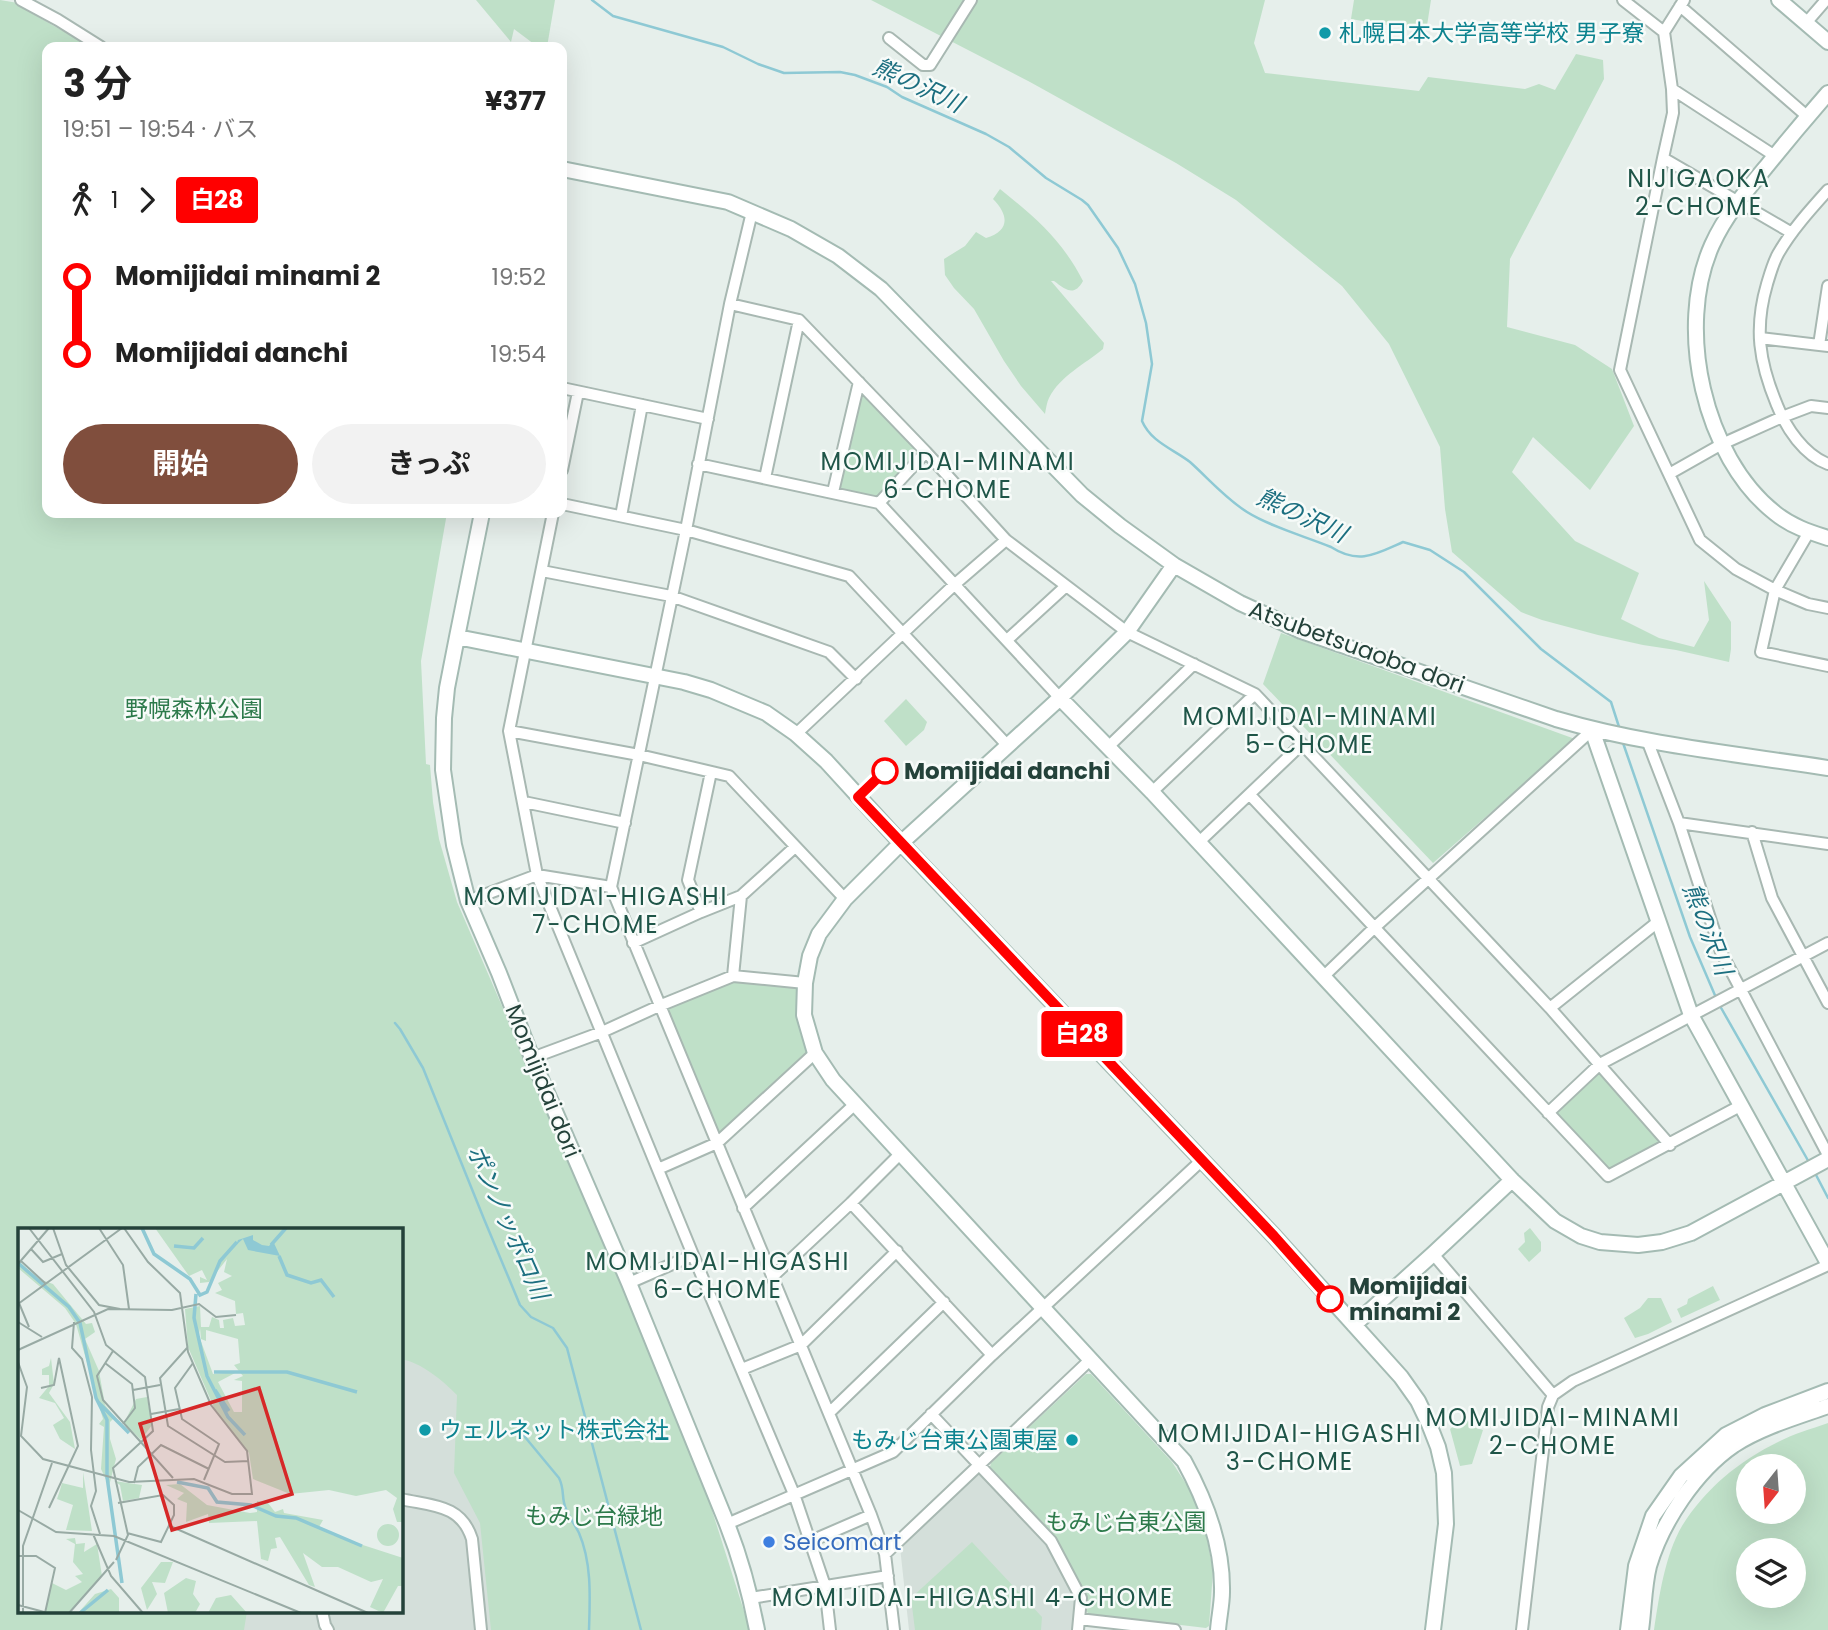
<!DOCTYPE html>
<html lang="ja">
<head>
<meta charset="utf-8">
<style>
	:root { --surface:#fff; --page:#f2f2f2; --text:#222; --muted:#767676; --accent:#804e3d }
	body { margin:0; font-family:Poppins,"Noto Sans JP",sans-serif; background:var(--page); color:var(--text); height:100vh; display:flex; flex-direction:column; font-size:26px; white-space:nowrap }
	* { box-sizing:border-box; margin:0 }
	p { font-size:23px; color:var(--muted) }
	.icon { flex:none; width:38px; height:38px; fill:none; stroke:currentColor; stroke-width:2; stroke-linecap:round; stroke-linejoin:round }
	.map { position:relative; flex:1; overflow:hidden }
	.drawer { position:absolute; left:42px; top:42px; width:525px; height:476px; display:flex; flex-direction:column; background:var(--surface); border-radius:14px; box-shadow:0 7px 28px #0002 }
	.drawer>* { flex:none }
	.badge { padding:0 14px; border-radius:5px; font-size:24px; line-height:46px }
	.needle { width:46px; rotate:197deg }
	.controls { position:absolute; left:1736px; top:1454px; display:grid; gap:14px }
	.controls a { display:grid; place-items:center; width:70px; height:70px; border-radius:50%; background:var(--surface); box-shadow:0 7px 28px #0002; font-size:35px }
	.map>.badge { position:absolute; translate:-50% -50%; box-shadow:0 0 0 4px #fff }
	.legs { display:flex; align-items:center; gap:10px; height:77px; padding:0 21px; font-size:23px }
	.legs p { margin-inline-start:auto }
	.summary { display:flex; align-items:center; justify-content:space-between; height:119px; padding:0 21px }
	h1 { font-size:38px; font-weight:700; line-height:52px }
	.action { display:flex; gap:14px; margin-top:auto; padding:14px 21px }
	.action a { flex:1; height:80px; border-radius:42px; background:var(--accent); color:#fff; font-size:28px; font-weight:700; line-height:80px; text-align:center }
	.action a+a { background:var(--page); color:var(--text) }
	ul { padding:0 21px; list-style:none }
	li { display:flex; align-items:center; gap:24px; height:77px; font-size:26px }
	li i { display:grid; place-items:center; width:10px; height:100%; margin:0 9px; background:currentColor }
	li i::after { content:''; width:18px; height:18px; margin:-9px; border:5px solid; border-radius:50%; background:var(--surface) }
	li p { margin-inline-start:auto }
	li:first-child i { background:linear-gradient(#0000 50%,currentColor 0) }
	li:last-child i { background:linear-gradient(currentColor 50%,#0000 0) }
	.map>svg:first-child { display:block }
	.built { fill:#d4dfda }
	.green { fill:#bfe0c8; fill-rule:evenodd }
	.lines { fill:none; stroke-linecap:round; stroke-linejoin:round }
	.stream { stroke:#8ec9d4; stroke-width:2.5 }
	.street-casing { stroke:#a8b8b2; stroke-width:14 }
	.secondary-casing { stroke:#a4bbb3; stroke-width:18 }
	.street { stroke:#fff; stroke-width:10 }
	.secondary { stroke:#fff; stroke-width:14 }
	.line-1-casing { stroke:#fff; stroke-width:16 }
	.line-1 { stroke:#f00; stroke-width:10 }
	.culture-dot { fill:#0f9aa8; stroke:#f7fbf9; stroke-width:2.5 }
	.stop-1-dot { fill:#fff; stroke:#f00; stroke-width:3.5 }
	.shop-dot { fill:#3f7fe0; stroke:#f7fbf9; stroke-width:2.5 }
	.labels { text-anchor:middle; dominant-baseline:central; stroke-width:5; stroke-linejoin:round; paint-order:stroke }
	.culture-label { font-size:23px; fill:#0d838f; stroke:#f7fbf9; text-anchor:start }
	.street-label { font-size:23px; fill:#24423a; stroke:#f7fbf9 }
	.park-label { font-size:23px; fill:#2d7a4b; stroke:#f7fbf9 }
	.stop-label { font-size:23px; font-weight:bold; fill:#24423a; stroke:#f7fbf9; text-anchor:start }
	.shop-label { font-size:23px; fill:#366cbe; stroke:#f7fbf9; text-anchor:start }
	.water-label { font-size:24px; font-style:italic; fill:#1c6f80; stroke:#f7fbf9 }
	.neighbourhood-label { font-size:24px; letter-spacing:2px; fill:#1f5548; stroke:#f7fbf9 }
	.inset-river { fill:none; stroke:#8ec9d4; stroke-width:3.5 }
	.inset-road { fill:none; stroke:#98aaa4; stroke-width:2 }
	.view { fill:#d62828; fill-opacity:0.15; stroke:#d62828; stroke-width:3.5 }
	.inset-edge { fill:none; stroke:#24423a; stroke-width:3.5 }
</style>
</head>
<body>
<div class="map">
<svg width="1828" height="1630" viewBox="0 0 1828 1630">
	<rect width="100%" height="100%" fill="#e6efeb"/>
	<path class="built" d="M 401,1345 L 467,1396 L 515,1630 L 219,1630 L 222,1611 L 401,1611 Z
		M 978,1475 L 982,1475 L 1047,1546 L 1075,1599 L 1072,1630 L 909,1630 L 900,1547 Z"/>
	<path class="green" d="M 0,0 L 18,3 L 33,14 L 91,47 L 47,47 L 47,513 L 447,513 L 421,661 L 426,764 L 430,765 L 433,802 L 439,839 L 457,902 L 566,1154 L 627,1290 L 709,1501 L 750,1630 L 491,1630 L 480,1523 L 454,1473 L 457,1395 C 442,1380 422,1363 401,1359 L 401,1229 L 19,1229 L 19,1611 L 247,1611 L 244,1630 L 0,1630 Z
		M 476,0 L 555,0 L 547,47 L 538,47 L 514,29 L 511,42 Z
		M 871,0 L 1265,0 L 1254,43 L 1265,73 L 1419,91 L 1428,77 L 1525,89 L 1539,84 L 1555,90 L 1576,54 L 1603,60 L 1604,79 L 1510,259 L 1507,327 L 1575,345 L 1612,369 L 1634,426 L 1590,490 L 1533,437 L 1512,472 L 1575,541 L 1639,573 L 1621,619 L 1659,638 L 1694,647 L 1709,620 L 1704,581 L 1731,622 L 1731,649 L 1729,662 L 1676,650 L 1643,645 L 1598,635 L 1542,620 L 1521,612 L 1452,552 L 1445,509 L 1440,447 L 1389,344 L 1342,286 L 1236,200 L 1176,163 L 1030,82 Z
		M 1354,0 L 1431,0 L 1426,32 L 1351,19 Z
		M 1000,189 C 1035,217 1062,240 1083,281 C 1074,297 1066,290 1054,281 L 1051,281 L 1104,343 L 1103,349 C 1085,364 1060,376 1049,398 C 1047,402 1046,408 1045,414 L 1021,386 L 1004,361 L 974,309 L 954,288 L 945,275 L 944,259 L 965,246 L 976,232 L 986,238 C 1010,231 1009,215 993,199 Z
		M 859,382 L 926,452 L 879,503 L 833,492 Z
		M 1281,633 L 1575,739 L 1433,863 L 1263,684 Z
		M 906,699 L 927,722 L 924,730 L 906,746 L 884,721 Z
		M 733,976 L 805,983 L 815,1053 L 717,1143 L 659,1006 Z
		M 1600,1064 L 1670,1145 L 1608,1176 L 1548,1113 Z
		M 1530,1228 L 1541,1242 L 1541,1251 L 1529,1262 L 1518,1249 L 1525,1242 L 1524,1233 Z
		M 1713,1286 L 1720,1300 L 1681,1318 L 1677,1309 L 1687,1304 L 1688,1299 Z
		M 1648,1298 L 1661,1298 L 1672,1322 L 1648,1334 L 1635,1338 L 1624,1318 L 1640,1308 Z
		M 1086,1374 L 1091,1374 L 1172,1462 L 1190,1490 L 1205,1528 L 1213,1571 L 1209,1626 L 1206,1628 L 1089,1614 L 1086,1611 L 1087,1597 L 1056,1539 L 990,1467 L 991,1463 Z
		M 1465,1417 L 1473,1427 L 1483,1430 L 1472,1464 L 1460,1466 L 1450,1429 Z
		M 1828,1423 L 1828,1630 L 1654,1630 C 1659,1597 1665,1555 1682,1526 C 1705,1489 1739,1461 1778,1442 C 1793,1434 1811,1429 1828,1423 ZM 1748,1466 L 1794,1466 L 1794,1512 L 1748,1512 ZM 1748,1550 L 1794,1550 L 1794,1596 L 1748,1596 Z
		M 972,1542 L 1042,1617 L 1041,1630 L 915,1630 L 911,1598 Z"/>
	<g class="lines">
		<path class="stream" d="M 592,0 L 613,16 L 723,47 L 758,64 L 784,73 L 840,72 L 855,75 L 887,87 L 902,97 L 986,134 L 1009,147 L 1046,178 L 1082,200 L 1088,205 L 1118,248 L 1135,284 L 1146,323 L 1152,364 L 1142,421 C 1151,442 1173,449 1190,462 C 1209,479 1225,498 1247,512 C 1271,527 1304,536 1331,547 C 1359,565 1376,554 1403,542 L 1430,550 L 1464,572 L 1541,649 L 1611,702 L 1620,730
			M 1622,740 L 1690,937 L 1717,1000
			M 1720,1006 L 1810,1164
			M 395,1023 L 400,1029 L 423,1068 L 484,1219 L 520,1305 L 531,1317 L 553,1328 L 567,1348 L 641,1630
			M 1815,1173 L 1828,1198
			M 520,1431 L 559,1478 C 565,1490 561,1498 566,1509 C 569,1517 575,1525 579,1533 C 592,1563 590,1598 589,1630"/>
		<g class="street-casing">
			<path id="street" d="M 21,0 L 58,20 L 101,47
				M 1623,0 L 1664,32
				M 1684,0 L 1664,32 L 1672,89 L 1775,156
				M 1680,6 L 1808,117
				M 1806,23 L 1826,0
				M 889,38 L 923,65 L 930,65 L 971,0
				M 1672,89 L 1673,113 L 1663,158 L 1620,370 L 1700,540 L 1736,569 L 1775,590 L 1808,604 L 1828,608
				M 1663,158 L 1792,233
				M 1828,190 C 1810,210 1791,231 1778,254 C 1773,263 1770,274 1767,284 C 1754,328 1759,362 1777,405 C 1786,428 1804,455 1828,464
				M 752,212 L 730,304 L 686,530 L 611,887 L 871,1515 L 885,1554 L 894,1630
				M 730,304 L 799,320 L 926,452 L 1006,540 L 1127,632 L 1255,694 L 1550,1008 L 1670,1145
				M 1760,338 L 1828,346
				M 1819,345 L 1828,286
				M 562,388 L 708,419
				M 698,464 L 879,503 L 1060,698
				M 562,470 L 578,392
				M 1669,474 L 1722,444 L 1782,417 L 1811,406 L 1828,408
				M 765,478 L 799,320
				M 833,492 L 859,382
				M 879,503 L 926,452
				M 562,504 L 686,530 L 849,576 L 1008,746
				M 553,513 L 509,731 L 537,875 L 693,1255 L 794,1494 L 825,1586 L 830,1630
				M 621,516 L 642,405
				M 1809,532 L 1775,590 L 1761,652 L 1828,666
				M 542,571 L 671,596 L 829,652 L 856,679
				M 1007,640 L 1066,586
				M 509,731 L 639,755 L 729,776 L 845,899
				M 796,734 L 954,585 L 1006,540
				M 1647,740 L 1679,823 L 1721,952 L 1828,1155
				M 1108,747 L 1194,664
				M 1152,792 L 1255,694
				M 1250,795 L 1608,1176 L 1740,1106
				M 524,802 L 625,823
				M 1679,823 L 1828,844
				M 1752,832 L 1772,898 L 1828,1003
				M 1198,843 L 1302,744
				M 468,901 L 537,875 L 611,887
				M 701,912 L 688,880 L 711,772
				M 633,943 L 701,912 L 741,896 L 795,847
				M 733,976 L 741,896
				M 1323,977 L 1374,928 L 1592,730
				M 1550,1008 L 1659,921
				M 532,1058 L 602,1032 L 659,1006 L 733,976 L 805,983
				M 1548,1113 L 1600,1064 L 1828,943
				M 658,1169 L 717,1143 L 815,1053
				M 851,1203 L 992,1355
				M 743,1208 L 854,1105
				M 1433,1254 L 1553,1395
				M 772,1277 L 851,1203 L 900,1154
				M 629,1283 L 693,1255
				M 742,1369 L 801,1345 L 897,1251
				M 829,1413 L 944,1302
				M 931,1414 L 1051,1541 L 1081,1598 L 1078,1630
				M 401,1499 C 432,1506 461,1504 472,1539 L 481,1630
				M 727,1524 L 893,1452 L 992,1355 L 1201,1161
				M 811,1541 L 871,1515
				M 885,1554 L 1091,1359
				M 751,1598 L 888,1576
				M 322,1611 L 325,1625 L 328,1630
				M 1079,1619 L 1175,1630
				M 1522,1630 L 1548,1407 L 1553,1395 L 1573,1381 L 1828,1265"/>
		</g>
		<g class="secondary-casing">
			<path id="secondary" d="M 1779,0 L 1828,42
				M 1828,93 C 1807,117 1786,142 1766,167 C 1746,191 1725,216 1712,245 C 1675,328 1704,457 1775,513 C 1791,526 1809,532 1828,538
				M 562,169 L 728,202 L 791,229 L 838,256 L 881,289 L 1082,495 L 1120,526 L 1174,565 L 1240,603 L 1301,631 L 1556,719 C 1644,745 1737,754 1828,768
				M 482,513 L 457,637 L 447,688 L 444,718 L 443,770 L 454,845 L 468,901 L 499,973 L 532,1058 L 629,1283 L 727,1524 C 741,1559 750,1593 757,1630
				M 1174,565 L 1127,632 L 1060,698 L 901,843 L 845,899 L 819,934 L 810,956 L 805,983 L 804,1015 L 815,1053 L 833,1080 L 1184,1461 C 1206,1501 1223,1545 1222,1592 C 1222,1604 1219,1617 1218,1630
				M 457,637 L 684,682 L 711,690 L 766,713 L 796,734 L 826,761 L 901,843 L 1274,1236 L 1401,1377 L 1418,1401 L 1429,1424 L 1438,1447 L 1444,1473 L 1446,1524 L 1433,1630
				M 1060,698 L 1152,792 L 1512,1180 L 1555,1221 L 1581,1236 L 1600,1242 L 1638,1245 L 1662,1242 L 1691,1233 L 1828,1159
				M 1592,730 L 1691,1015 L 1828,1263
				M 1354,1325 L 1433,1254 L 1512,1180
				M 1628,1630 L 1636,1566 L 1653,1516 L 1681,1476 L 1726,1435 L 1765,1415 L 1828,1391
				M 1641,1630 C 1644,1609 1644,1586 1649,1566 C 1662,1522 1696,1471 1734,1445 C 1762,1427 1797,1417 1828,1406"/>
		</g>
		<use href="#street" class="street"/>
		<use href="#secondary" class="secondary"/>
	</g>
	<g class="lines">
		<g class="line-1-casing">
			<path id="line-1" d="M 885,771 L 858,797 L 1274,1236 L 1330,1299"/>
		</g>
		<use href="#line-1" class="line-1"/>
	</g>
	<g class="culture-dot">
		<circle cx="1325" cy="33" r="7"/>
		<circle cx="425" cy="1430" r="7"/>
		<circle cx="1072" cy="1440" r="7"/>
	</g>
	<g class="stop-1-dot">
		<circle cx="885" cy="771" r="12"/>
		<circle cx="1330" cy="1299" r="12"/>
	</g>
	<circle class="shop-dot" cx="769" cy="1542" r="7"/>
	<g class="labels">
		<g class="culture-label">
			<text x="1339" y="33">札幌日本大学高等学校 男子寮</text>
			<text x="439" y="1430">ウェルネット株式会社</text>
			<text x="1058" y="1440" text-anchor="end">もみじ台東公園東屋</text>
		</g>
		<g class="street-label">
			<text transform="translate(1357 647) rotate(20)">Atsubetsuaoba dori</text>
			<text transform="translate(543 1081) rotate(68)">Momijidai dori</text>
		</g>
		<g class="park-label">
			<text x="194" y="709">野幌森林公園</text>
			<text x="594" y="1516">もみじ台緑地</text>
			<text x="1126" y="1522">もみじ台東公園</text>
		</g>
		<g class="stop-label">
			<text x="904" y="771">Momijidai danchi</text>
			<text x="1349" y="1286">Momijidai<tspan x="1349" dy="26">minami 2</tspan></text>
		</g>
		<g class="shop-label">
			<text x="783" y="1542">Seicomart</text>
		</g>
		<g class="water-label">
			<text transform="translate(918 85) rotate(25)">熊の沢川</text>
			<text transform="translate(1302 515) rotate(25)">熊の沢川</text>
			<text transform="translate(1708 929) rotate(69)">熊の沢川</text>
			<text transform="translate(508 1222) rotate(66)">ポンノッポロ川</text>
		</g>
		<g class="neighbourhood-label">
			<text x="1699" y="178">NIJIGAOKA<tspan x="1699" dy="28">2-CHOME</tspan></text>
			<text x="948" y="461">MOMIJIDAI-MINAMI<tspan x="948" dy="28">6-CHOME</tspan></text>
			<text x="1310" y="716">MOMIJIDAI-MINAMI<tspan x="1310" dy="28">5-CHOME</tspan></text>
			<text x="596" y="896">MOMIJIDAI-HIGASHI<tspan x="596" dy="28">7-CHOME</tspan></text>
			<text x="718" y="1261">MOMIJIDAI-HIGASHI<tspan x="718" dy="28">6-CHOME</tspan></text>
			<text x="1553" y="1417">MOMIJIDAI-MINAMI<tspan x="1553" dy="28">2-CHOME</tspan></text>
			<text x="1290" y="1433">MOMIJIDAI-HIGASHI<tspan x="1290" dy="28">3-CHOME</tspan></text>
			<text x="973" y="1597">MOMIJIDAI-HIGASHI 4-CHOME</text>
		</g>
	</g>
	<g transform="translate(18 1228)">
		<rect width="385" height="385" fill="#e6efeb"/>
		<path d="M 137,0 L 385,0 L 385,294 L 379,294 L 375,281 L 379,270 L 368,262 L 338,268 L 311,262 L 272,266 L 235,251 L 231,225 L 197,182 L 170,119 L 167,81 L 182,78 L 183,99 L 191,99 L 194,89 L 201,92 L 202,100 L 206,100 L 205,92 L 215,90 L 217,98 L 227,97 L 225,85 L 218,86 L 217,73 L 197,65 L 204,62 L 200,55 L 214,48 L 206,44 L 209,31 L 191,54 L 182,55 L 182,49 L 189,52 L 184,42 L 171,48 ZM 182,100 L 183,111 L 188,113 L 188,102 L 220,111 L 222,135 L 216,137 L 225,148 L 216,152 L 224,153 L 224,184 L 216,184 L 200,154 L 219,144 L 195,146 L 181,108 ZM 3,35 L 18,50 L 35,56 L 68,96 L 74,95 L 77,104 L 67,111 L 81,143 L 87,177 L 97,189 L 92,194 L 92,211 L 98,231 L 91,258 L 83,241 L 86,199 L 81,196 L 85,191 L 58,96 L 47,80 L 0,40 ZM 33,130 L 36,156 L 31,165 L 52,194 L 57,221 L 42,211 L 35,197 L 46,190 L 37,175 L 21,170 L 31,158 L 31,147 L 24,147 L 24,141 L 31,138 ZM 129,169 L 134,197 L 123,212 L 106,195 L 118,171 ZM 65,244 L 74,303 L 48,302 L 55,277 L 39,271 L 42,262 L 44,255 L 65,260 ZM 96,253 L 124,257 L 121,270 L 105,273 L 102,257 ZM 162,256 L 189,277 L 232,285 L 239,284 L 239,273 L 250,275 L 257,284 L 265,281 L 266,285 L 305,292 L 301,299 L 314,307 L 385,330 L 385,358 L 380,358 L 365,385 L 352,379 L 365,351 L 353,354 L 320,339 L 304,339 L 285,325 L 297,359 L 291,357 L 262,309 L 257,310 L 259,320 L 253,321 L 250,333 L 243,331 L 239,293 L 191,295 L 190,286 L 168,294 L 169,275 L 159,271 L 166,265 L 148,257 ZM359 307a11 11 0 1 1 22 0a11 11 0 1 1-22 0ZM 57,310 L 58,316 L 67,315 L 66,324 L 79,316 L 84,348 L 50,385 L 27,384 L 34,355 L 48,362 L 64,354 L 57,348 L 65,346 L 55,334 L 57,316 L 48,311 ZM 143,334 L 155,334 L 147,355 L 134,354 L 139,366 L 129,382 L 123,360 ZM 168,350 L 178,353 L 175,366 L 182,376 L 177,385 L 150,385 L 146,365 ZM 93,361 L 101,370 L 101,385 L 60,385 L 77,366 ZM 213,367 L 229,385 L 190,385 L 198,370 Z" fill="#bfe0c8" fill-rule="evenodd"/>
		<path d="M 235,7 L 235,12 L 244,17 L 251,18 L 255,13 L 262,28 L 230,22 L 225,11 L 218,17 L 220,12 Z" fill="#8ec9d4"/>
		<path class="inset-river" d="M 124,0 L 136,26 L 172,51 L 182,67 L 189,64 L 202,33 L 219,14M 253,17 L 268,0M 156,18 L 176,20 L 185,10M 261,28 L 269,47 L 293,55 L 303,52 L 316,69M 0,35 L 51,79 L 62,95 L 78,170 L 89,192 L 89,249 L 104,355M 178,66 L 176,90 L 189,148 L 210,189 L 227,207M 196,144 L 269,144 L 339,164M 197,162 L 211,183M 80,174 L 111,205M 159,254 L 190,260 L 199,274 L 233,277 L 258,288 L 278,290 L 344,318M 62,385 L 90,362"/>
		<path class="inset-road" d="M 11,0 L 76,84 L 88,117 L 127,149 L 135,203 L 95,240 L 110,307 L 98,332M 35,0 L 48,37 L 81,77 L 102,81M 81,0 L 105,37 L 111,81M 13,21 L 25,34 L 44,26M 3,33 L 28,56M 0,36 L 31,0M 1,75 L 11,99M 0,76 L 104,0M 0,94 L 24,109M 56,94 L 54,120 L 64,131 L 74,169 L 73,222 L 78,263 L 73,278 L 82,306M 169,120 L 142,150 L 150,198 L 207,234 L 231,233M 0,122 L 90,81 L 154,82 L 181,76 L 198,89 L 218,87M 95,123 L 79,148 L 85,172 L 155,250M 0,134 L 9,159 L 3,208 L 25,231 L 111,254 L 176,251 L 214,266 L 234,266 L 229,223 L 193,177 L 170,124 L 162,65 L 130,34 L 106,0M 87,135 L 114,156 L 117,180 L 105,196M 175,135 L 157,160 L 164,191 L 201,216 L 186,252M 23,160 L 36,157 L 41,130 L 60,218 L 31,280M 115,162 L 142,157M 133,186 L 161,181M 116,255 L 120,239 L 143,217 L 191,241M 100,275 L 145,267 L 156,277 L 156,287 L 143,314 L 109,305M 0,282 L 38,304 L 96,308 L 283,385M 152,298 L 350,385M 75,306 L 93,348 L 125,385M 0,328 L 18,328 L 37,340 L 27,385M 0,377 L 30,385M 5,385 L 5,318 L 34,235M 51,385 L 96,334"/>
		<path class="view" d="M 241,160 L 274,266 L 154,302 L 122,196 Z"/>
		<rect width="385" height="385" class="inset-edge"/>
	</g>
</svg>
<div class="controls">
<a><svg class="needle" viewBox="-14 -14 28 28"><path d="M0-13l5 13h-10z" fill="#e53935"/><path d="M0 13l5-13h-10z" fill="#767676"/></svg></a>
<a><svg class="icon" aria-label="layers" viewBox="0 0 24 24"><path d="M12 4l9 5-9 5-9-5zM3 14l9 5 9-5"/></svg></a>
</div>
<b class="badge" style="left:1082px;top:1034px;background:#f00;color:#fff">白28</b>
<section class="drawer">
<div class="summary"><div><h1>3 分</h1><p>19:51 – 19:54 · バス</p></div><b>¥377</b></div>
<div class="legs"><svg class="icon" aria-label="walk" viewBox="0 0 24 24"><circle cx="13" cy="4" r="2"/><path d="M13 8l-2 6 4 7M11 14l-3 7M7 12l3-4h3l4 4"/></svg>1<svg class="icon" aria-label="forward" viewBox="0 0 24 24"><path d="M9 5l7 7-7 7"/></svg><b class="badge" style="background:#f00;color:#fff">白28</b></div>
<ul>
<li><i style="color:#f00"></i><b>Momijidai minami 2</b><p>19:52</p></li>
<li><i style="color:#f00"></i><b>Momijidai danchi</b><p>19:54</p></li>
</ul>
<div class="action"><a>開始</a><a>きっぷ</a></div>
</section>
</div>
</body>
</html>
